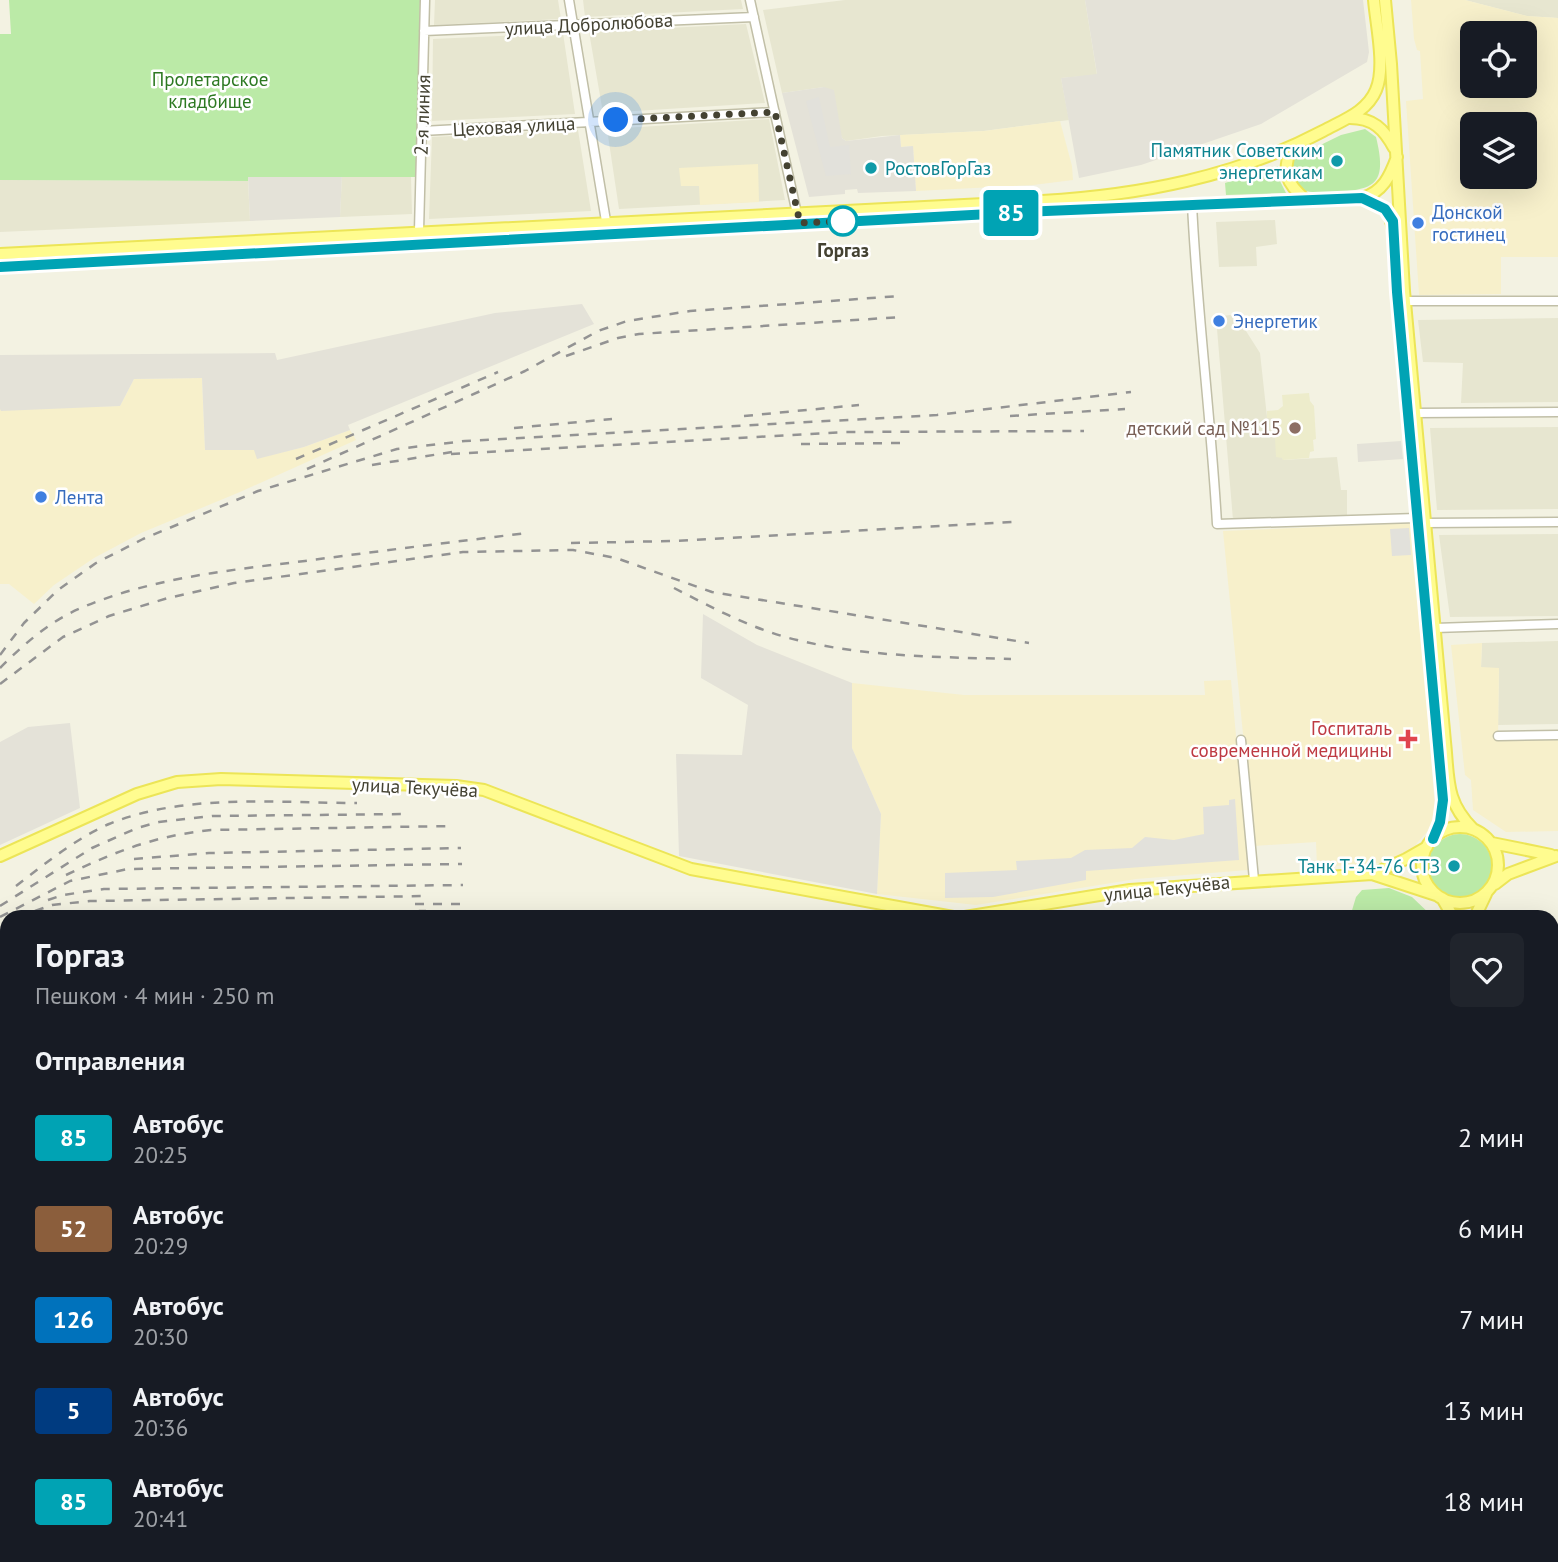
<!DOCTYPE html>
<html lang="ru">
<head>
<meta charset="utf-8">
<style>
	:root { --surface:#171b24; --page:#20242c; --text:#f1f3f6; --muted:#9ea1a6 }
	body { margin:0; font-family:"PT Sans",sans-serif; background:var(--page); color:var(--text); height:100vh; display:flex; flex-direction:column; font-size:26px; white-space:nowrap }
	* { box-sizing:border-box; margin:0 }
	p { font-size:23px; color:var(--muted) }
	.icon { flex:none; width:38px; height:38px; fill:none; stroke:currentColor; stroke-width:2; stroke-linecap:round; stroke-linejoin:round }
	.map { position:relative; flex:1; overflow:hidden }
	.side { position:absolute; left:0px; top:910px; width:1559px; height:653px; display:flex; flex-direction:column; background:var(--surface); border-radius:21px 21px 0 0; box-shadow:0 7px 28px #0002 }
	.side>* { flex:none }
	.badge { padding:0 14px; border-radius:5px; font-size:24px; line-height:46px }
	.controls { position:absolute; left:1460px; top:21px; display:grid; gap:14px }
	.controls a { display:grid; place-items:center; width:77px; height:77px; border-radius:10px; background:var(--surface); box-shadow:0 7px 28px #0002; font-size:35px }
	.you { position:absolute; width:35px; height:35px; margin:-18px; border:5px solid #fff; border-radius:50%; background:#1a73e8; box-shadow:0 0 0 10px #1a73e833 }
	.map>.badge { position:absolute; translate:-50% -50%; box-shadow:0 0 0 4px #fff }
	h2 { padding:0 35px; font-size:26px; line-height:63px }
	.round { display:grid; place-items:center; flex:none; width:74px; height:74px; border-radius:10px; background:var(--page) }
	.overview { display:flex; align-items:center; justify-content:space-between; height:119px; padding:0 35px }
	h1 { font-size:33px; font-weight:800; line-height:52px }
	ul { padding:0; list-style:none }
	li { display:flex; align-items:center; gap:21px; height:91px; padding:0 35px }
	li div { flex:1 }
	li b { display:block; font-size:26px }
	li em { font-style:normal }
	li .badge { min-width:77px; font-weight:700; text-align:center }
	.map>svg:first-child { display:block }
	.residential { fill:#e7e6d0 }
	.commercial { fill:#f7f0cb; fill-rule:evenodd }
	.industrial { fill:#e4e2d8 }
	.education { fill:#edeccb }
	.medical { fill:#f5e1d4 }
	.green { fill:#bbeaa7 }
	.parking { fill:#e2e1db }
	.lines { fill:none; stroke-linecap:round; stroke-linejoin:round }
	.stream { stroke:#99b8f5; stroke-width:2.5 }
	.minor-casing { stroke:#c1bfa7; stroke-width:11 }
	.major-casing { stroke:#ece557; stroke-width:14 }
	.minor { stroke:#fff; stroke-width:8 }
	.major { stroke:#fffc8f; stroke-width:10 }
	.rail { stroke:#939393; stroke-width:2.5; stroke-dasharray:9 9; stroke-linecap:butt }
	.line-casing { stroke:#fff; stroke-width:16 }
	.line { stroke:#00a3b4; stroke-width:10 }
	.walk { stroke:#444232; stroke-width:7; stroke-dasharray:0 12.6 }
	.culture-dot { fill:#0f9aa8; stroke:#fff; stroke-width:2.5 }
	.stop-dot { fill:#fff; stroke:#00a3b4; stroke-width:3.5 }
	.shop-dot { fill:#3f7fe0; stroke:#fff; stroke-width:2.5 }
	.education-dot { fill:#8d6e63; stroke:#fff; stroke-width:2.5 }
	.health-dot { fill:#e0444e; stroke:#fff; stroke-width:2.5 }
	.labels { text-anchor:middle; dominant-baseline:central; stroke-width:5; stroke-linejoin:round; paint-order:stroke }
	.street-label { font-size:19px; fill:#444232; stroke:#fff }
	.park-label { font-size:19px; fill:#2d7922; stroke:#fff }
	.culture-label { font-size:19px; fill:#0d838f; stroke:#fff; text-anchor:end }
	.shop-label { font-size:19px; fill:#366cbe; stroke:#fff; text-anchor:start }
	.stop-label { font-size:19px; font-weight:bold; fill:#444232; stroke:#fff }
	.education-label { font-size:19px; fill:#785e54; stroke:#fff; text-anchor:end }
	.health-label { font-size:19px; fill:#be3a42; stroke:#fff; text-anchor:end }
</style>
</head>
<body>
<div class="map">
<svg width="1558" height="1562" viewBox="0 0 1558 1562">
	<rect width="100%" height="100%" fill="#f3f2e2"/>
	<path class="residential" d="M 435,0 L 558,0 L 561,19 L 434,25 Z
		M 583,0 L 741,0 L 743,9 L 585,17 Z
		M 845,0 L 1085,0 L 1097,75 L 1061,78 L 1069,120 L 984,131 L 882,136 L 846,141 L 842,138 L 824,87 L 782,93 L 763,10 Z
		M 1465,0 L 1558,0 L 1558,18 L 1527,16 Z
		M 746,24 L 765,103 L 603,113 L 589,32 Z
		M 563,33 L 575,114 L 432,121 L 433,39 Z
		M 769,119 L 785,200 L 619,209 L 607,129 Z
		M 578,130 L 591,211 L 429,219 L 432,137 Z
		M 342,175 L 411,177 L 412,214 L 340,217 Z
		M 0,180 L 248,181 L 250,221 L 0,232 Z
		M 1275,220 L 1277,244 L 1256,247 L 1257,266 L 1219,267 L 1216,222 Z
		M 1230,315 L 1239,320 L 1260,353 L 1267,417 L 1274,417 L 1283,460 L 1337,457 L 1341,490 L 1347,490 L 1347,515 L 1233,520 L 1216,317 Z
		M 1558,318 L 1558,402 L 1461,403 L 1463,363 L 1423,362 L 1418,320 Z
		M 1558,427 L 1558,509 L 1437,510 L 1430,428 Z
		M 1558,534 L 1558,616 L 1450,617 L 1439,535 Z
		M 1558,641 L 1558,724 L 1498,725 L 1499,669 L 1481,668 L 1482,643 Z
		M 1558,1484 L 1558,1562 L 1501,1562 L 1506,1556 L 1552,1556 L 1552,1493 Z
		M 611,1556 L 781,1556 L 780,1562 L 651,1562 Z
		M 954,1556 L 1041,1556 L 1040,1562 L 954,1562 Z
		M 1121,1556 L 1205,1556 L 1204,1562 L 1121,1562 Z
		M 1382,1556 L 1498,1556 L 1493,1562 L 1377,1562 Z"/>
	<path class="commercial" d="M 1411,0 L 1465,0 L 1527,16 L 1558,18 L 1558,257 L 1501,257 L 1501,294 L 1419,295 L 1406,101 L 1423,99 L 1420,51 L 1417,50 L 1414,39 ZM 1524,33 L 1524,86 L 1472,86 L 1472,33 ZM 1524,124 L 1524,177 L 1472,177 L 1472,124 Z
		M 1060,121 L 1072,166 L 1073,180 L 1033,185 L 916,191 L 913,146 L 901,147 L 900,135 L 984,131 Z
		M 758,164 L 759,202 L 700,205 L 699,186 L 681,186 L 679,168 Z
		M 202,378 L 205,450 L 255,450 L 258,458 L 304,447 L 350,430 L 356,440 L 240,492 L 141,533 L 94,558 L 54,585 L 34,604 L 9,584 L 0,584 L 0,409 L 120,406 L 134,379 Z
		M 1413,523 L 1436,822 L 1417,843 L 1410,861 L 1317,867 L 1316,842 L 1254,846 L 1223,531 Z
		M 1482,643 L 1481,667 L 1499,668 L 1498,739 L 1558,739 L 1558,831 L 1506,832 L 1473,810 L 1471,780 L 1465,775 L 1451,645 Z
		M 1231,680 L 1248,870 L 1136,879 L 976,905 L 877,894 L 881,814 L 852,748 L 852,683 L 964,695 L 1205,695 L 1204,681 Z"/>
	<path class="industrial" d="M 1085,0 L 1363,0 L 1369,52 L 1367,62 L 1261,124 L 1141,165 L 1079,178 L 1061,78 L 1097,74 Z
		M 824,87 L 834,90 L 842,138 L 846,141 L 900,135 L 901,147 L 913,146 L 916,191 L 858,193 L 857,189 L 845,190 L 845,194 L 809,197 L 782,93 Z
		M 342,175 L 340,217 L 250,221 L 248,177 Z
		M 582,304 L 594,324 L 348,425 L 350,430 L 304,447 L 257,459 L 254,450 L 205,450 L 202,378 L 134,379 L 120,406 L 1,411 L 0,409 L 0,355 L 275,353 L 277,360 L 495,313 Z
		M 1401,441 L 1403,459 L 1358,462 L 1357,444 Z
		M 703,614 L 757,645 L 852,683 L 852,748 L 881,814 L 877,894 L 679,856 L 676,754 L 742,755 L 748,705 L 701,678 Z
		M 70,723 L 80,808 L 0,845 L 0,742 L 28,727 Z"/>
	<path class="education" d="M 1309,393 L 1310,401 L 1314,406 L 1316,439 L 1313,440 L 1314,451 L 1310,452 L 1309,458 L 1283,460 L 1282,458 L 1276,457 L 1274,418 L 1267,418 L 1267,411 L 1278,410 L 1283,406 L 1282,395 Z
		M 13,1556 L 30,1558 L 31,1556 L 132,1556 L 131,1562 L 12,1562 Z"/>
	<path class="medical" d="M 342,1556 L 534,1556 L 534,1562 L 341,1562 Z"/>
	<path class="green" d="M 9,0 L 420,0 L 417,177 L 248,177 L 248,181 L 0,180 L 0,34 L 11,34 Z
		M 1365,129 L 1376,137 C 1388,186 1374,190 1330,192 C 1318,192 1307,194 1298,187 C 1293,177 1287,167 1296,157 L 1341,135 Z
		M 1278,166 L 1279,179 L 1286,193 L 1226,195 L 1225,183 Z
		M1428 866a32 32 0 1 1 64 0a32 32 0 1 1-64 0Z
		M 1389,888 L 1412,897 L 1433,917 L 1350,917 L 1356,897 L 1362,890 Z
		M 173,1556 L 342,1556 L 341,1562 L 172,1562 Z"/>
	<path class="parking" d="M 819,97 L 830,147 L 849,145 L 851,174 L 826,176 L 806,101 Z
		M 1409,528 L 1411,555 L 1392,556 L 1390,529 Z
		M 1235,799 L 1239,860 L 1086,871 L 1086,880 L 993,897 L 945,898 L 945,873 L 1017,870 L 1016,861 L 1071,858 L 1085,850 L 1132,848 L 1145,837 L 1174,840 L 1204,834 L 1203,807 L 1229,805 L 1229,800 Z"/>
	<g class="lines">
		<path class="stream" d="M 875,1556 L 885,1562"/>
		<g class="minor-casing">
			<path id="minor" d="M 569,0 L 606,221
				M 750,0 L 799,223
				M 424,31 L 754,17
				M 422,131 L 775,112
				M 1192,204 C 1197,311 1211,417 1217,524 L 1417,518
				M 419,231 L 425,0
				M 1405,301 L 1558,301
				M 1416,413 L 1558,412
				M 1426,523 L 1558,522
				M 1435,628 L 1558,624
				M 1498,736 L 1558,735
				M 1241,740 L 1254,880
				M 0,1215 L 7,1215
				M 0,1270 L 7,1315
				M 1552,1488 L 1558,1479
				M 1322,1556 L 1327,1562
				M 0,1562 L 7,1470
				M 164,1562 L 165,1556
				M 540,1562 L 540,1556
				M 607,1562 L 617,1562
				M 783,1562 L 784,1556
				M 952,1562 L 952,1556
				M 1042,1562 L 1043,1556
				M 1118,1562 L 1118,1556
				M 1208,1562 L 1208,1556
				M 1285,1562 L 1293,1556
				M 1375,1562 L 1380,1556
				M 1497,1562 L 1502,1556"/>
		</g>
		<g class="major-casing">
			<path id="major" d="M 1385,0 L 1391,64 L 1404,291 L 1445,742 C 1449,779 1445,801 1473,829
				M 1350,118 C 1373,118 1384,129 1394,148
				M 1291,148 C 1282,173 1286,183 1306,200
				M 1362,198 C 1391,209 1392,215 1395,245
				M 0,254 L 1042,201 C 1140,195 1236,177 1323,131 C 1343,120 1367,112 1376,90 C 1386,67 1376,25 1374,0
				M 0,267 L 1096,208 L 1362,198 C 1383,192 1390,176 1397,157
				M 1399,317 L 1443,800 L 1440,822 L 1433,839
				M1422 865a38 38 0 1 1 76 0a38 38 0 1 1-76 0Z
				M 1492,843 L 1551,855
				M 0,856 L 137,794 L 177,782 L 221,779 L 456,786 L 484,790 L 691,869 L 953,917
				M 1373,874 L 1406,859 L 1427,847
				M 1495,884 L 1508,874 L 1556,856
				M 1442,898 L 1453,917
				M 965,917 L 1130,890 L 1372,874 L 1436,895
				M 1475,917 L 1486,894
				M 0,1154 L 7,1154
				M 1552,1377 L 1558,1380
				M 1552,1443 L 1558,1445"/>
		</g>
		<use href="#minor" class="minor"/>
		<use href="#major" class="major"/>
		<path class="rail" d="M 566,356 L 618,338 L 639,334 L 902,317
			M 744,416 L 859,405
			M 1010,416 L 1125,409
			M 514,428 L 612,419
			M 801,444 L 902,443
			M 451,454 L 845,432 L 1084,431
			M 296,459 L 498,372
			M 372,465 L 458,451
			M 307,469 L 525,371 L 598,331 L 627,321 L 690,311 L 900,296
			M 571,543 L 674,541 L 1012,522
			M 674,588 C 713,608 754,630 797,640 C 867,657 939,657 1011,659
			M 0,655 L 24,623 L 58,590 L 96,563 L 143,539 L 258,491 L 397,449 L 465,441 L 937,415 L 1131,392
			M 0,668 C 24,644 50,621 81,608 C 151,578 230,570 305,561 C 379,551 453,542 527,533
			M 0,684 L 63,637 L 109,616 L 168,598 L 234,583 L 463,552 L 573,550 L 616,558 L 712,592 L 1029,643
			M 134,859 L 209,853 L 461,848
			M 66,875 C 117,851 154,836 211,830 L 453,826
			M 16,886 C 46,863 75,839 109,824 C 185,793 277,803 357,803
			M 48,900 L 63,895 L 104,889 L 463,885
			M 415,904 L 464,904
			M 0,906 L 92,848 L 137,828 L 159,822 L 212,816 L 409,814
			M 0,917 L 70,881 L 128,869 L 462,864
			M 18,917 L 52,905 L 90,901 L 429,896
			M 59,917 L 87,914 L 426,911
			M 0,930 L 7,928
			M 0,943 L 7,942
			M 0,966 L 7,966
			M 0,982 L 7,983
			M 0,1043 L 7,1043
			M 0,1090 L 7,1091
			M 0,1104 L 7,1104
			M 0,1117 L 7,1116
			M 0,1136 L 7,1136
			M 1552,1376 L 1558,1377
			M 1552,1400 L 1558,1402"/>
	</g>
	<g class="lines">
		<g class="line-casing">
			<path id="line" d="M 0,267 L 1046,211 L 1362,198 L 1385,209 L 1393,221 L 1397,292 L 1443,800 L 1440,822 L 1433,839"/>
		</g>
		<use href="#line" class="line"/>
		<path class="walk" d="M 616,120 L 775,112 L 800,223 L 843,221"/>
	</g>
	<g class="culture-dot">
		<circle cx="1337" cy="161" r="7"/>
		<circle cx="871" cy="168" r="7"/>
		<circle cx="1454" cy="866" r="7"/>
	</g>
	<circle class="stop-dot" cx="843" cy="221" r="14"/>
	<g class="shop-dot">
		<circle cx="1418" cy="223" r="7"/>
		<circle cx="1219" cy="321" r="7"/>
		<circle cx="41" cy="497" r="7"/>
	</g>
	<circle class="education-dot" cx="1295" cy="428" r="7"/>
	<path class="health-dot" d="M1404.5 728.5h7v7h7v7h-7v7h-7v-7h-7v-7h7z"/>
	<g class="labels">
		<g class="street-label">
			<text transform="translate(589 24) rotate(-3)">улица Добролюбова</text>
			<text transform="translate(422 115) rotate(-88)">2-я линия</text>
			<text transform="translate(514 126) rotate(-3)">Цеховая улица</text>
			<text transform="translate(415 787) rotate(3)">улица Текучёва</text>
			<text transform="translate(1167 888) rotate(-6)">улица Текучёва</text>
		</g>
		<g class="park-label">
			<text x="210" y="79">Пролетарское<tspan x="210" dy="22">кладбище</tspan></text>
		</g>
		<g class="culture-label">
			<text x="1323" y="150">Памятник Советским<tspan x="1323" dy="22">энергетикам</tspan></text>
			<text x="885" y="168" text-anchor="start">РостовГорГаз</text>
			<text x="1440" y="866">Танк Т-34-76 СТЗ</text>
		</g>
		<g class="shop-label">
			<text x="1432" y="212">Донской<tspan x="1432" dy="22">гостинец</tspan></text>
			<text x="1233" y="321">Энергетик</text>
			<text x="55" y="497">Лента</text>
		</g>
		<g class="stop-label">
			<text x="843" y="250">Горгаз</text>
		</g>
		<g class="education-label">
			<text x="1281" y="428">детский сад №115</text>
		</g>
		<g class="health-label">
			<text x="1392" y="728">Госпиталь<tspan x="1392" dy="22">современной медицины</tspan></text>
		</g>
	</g>
</svg>
<div class="controls">
<a><svg class="icon" aria-label="locate" viewBox="0 0 24 24"><circle cx="12" cy="12" r="6"/><path d="M12 2v4M12 18v4M2 12h4M18 12h4"/></svg></a>
<a><svg class="icon" aria-label="layers" viewBox="0 0 24 24"><path d="M12 4l9 5-9 5-9-5zM3 14l9 5 9-5"/></svg></a>
</div>
<div class="you" style="left:616px;top:120px"></div>
<b class="badge" style="left:1011px;top:213px;background:#00a3b4;color:#fff">85</b>
<section class="side">
<div class="overview"><div><h1>Горгаз</h1><p>Пешком · 4 мин · 250 m</p></div><a class="round"><svg class="icon" aria-label="heart" viewBox="0 0 24 24"><path d="M12 20l-8-8c-3-5 5-10 8-4 3-6 11-1 8 4z"/></svg></a></div>
<h2>Отправления</h2>
<ul>
<li><span class="badge" style="background:#00a3b4;color:#fff">85</span><div><b>Автобус</b><p>20:25</p></div><em>2 мин</em></li>
<li><span class="badge" style="background:#8b5e3c;color:#fff">52</span><div><b>Автобус</b><p>20:29</p></div><em>6 мин</em></li>
<li><span class="badge" style="background:#0072bc;color:#fff">126</span><div><b>Автобус</b><p>20:30</p></div><em>7 мин</em></li>
<li><span class="badge" style="background:#003b80;color:#fff">5</span><div><b>Автобус</b><p>20:36</p></div><em>13 мин</em></li>
<li><span class="badge" style="background:#00a3b4;color:#fff">85</span><div><b>Автобус</b><p>20:41</p></div><em>18 мин</em></li>
</ul>
</section>
</div>
</body>
</html>
